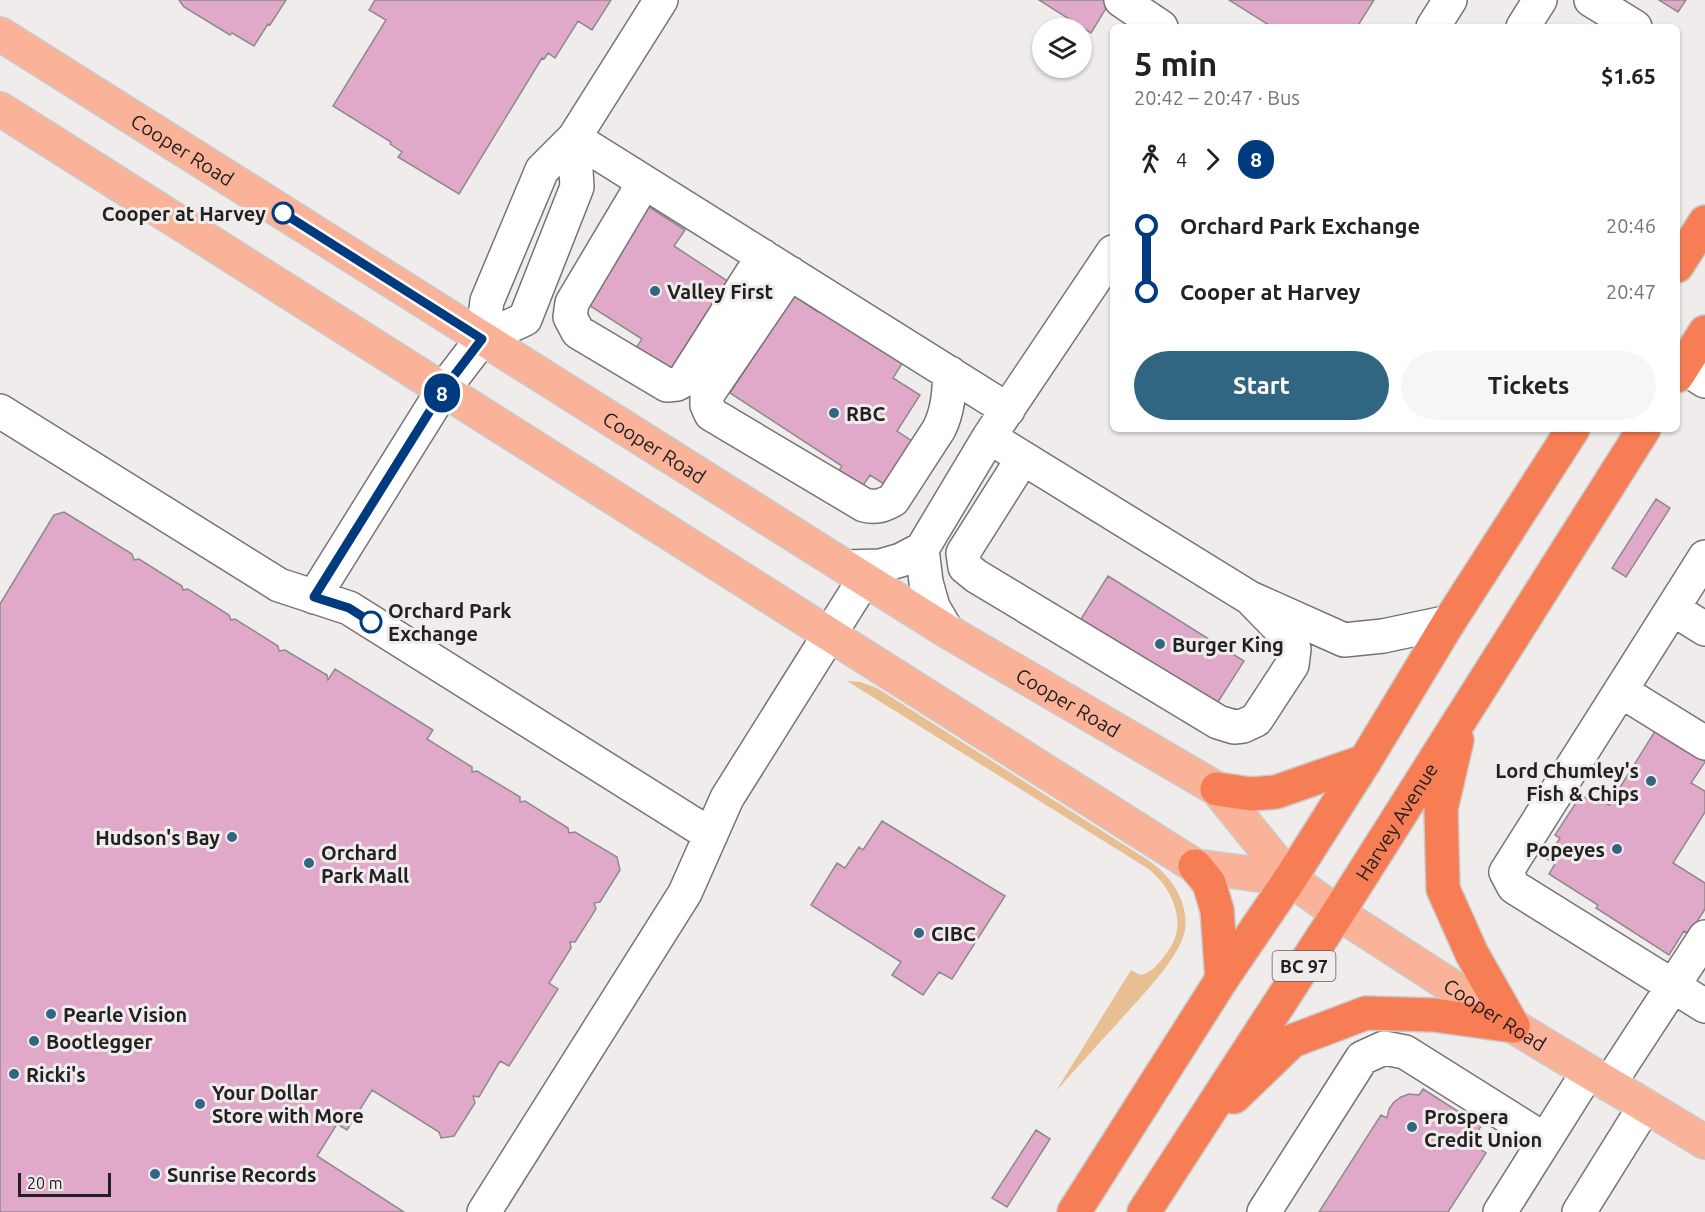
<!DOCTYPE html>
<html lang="en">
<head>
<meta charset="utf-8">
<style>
	:root { --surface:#fff; --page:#f6f6f6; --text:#222; --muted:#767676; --accent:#306682 }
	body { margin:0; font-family:Ubuntu,sans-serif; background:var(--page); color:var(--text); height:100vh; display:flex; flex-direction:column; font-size:22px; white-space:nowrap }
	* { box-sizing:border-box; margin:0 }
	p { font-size:20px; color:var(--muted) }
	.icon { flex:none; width:33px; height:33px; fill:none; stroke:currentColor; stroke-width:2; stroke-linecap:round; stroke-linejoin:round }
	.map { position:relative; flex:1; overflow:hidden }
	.sheet { position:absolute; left:1110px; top:24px; width:570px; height:408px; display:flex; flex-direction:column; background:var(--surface); border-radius:9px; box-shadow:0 2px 4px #0004 }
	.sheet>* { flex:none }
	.badge { padding:0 12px; border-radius:20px; font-size:21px; line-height:39px }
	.fabs { position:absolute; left:1032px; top:18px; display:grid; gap:12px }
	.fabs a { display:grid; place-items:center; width:60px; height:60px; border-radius:50%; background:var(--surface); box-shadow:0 2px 4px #0004; font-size:30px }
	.scale { position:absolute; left:18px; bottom:15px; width:93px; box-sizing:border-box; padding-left:6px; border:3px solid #222020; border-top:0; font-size:16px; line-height:21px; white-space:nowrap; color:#222020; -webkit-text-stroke:4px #f0ecec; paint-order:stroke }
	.map>.badge { position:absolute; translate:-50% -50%; box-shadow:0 0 0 3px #fff }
	.legs { display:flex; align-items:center; gap:9px; height:66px; padding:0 24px; font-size:20px }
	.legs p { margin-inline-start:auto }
	.summary { display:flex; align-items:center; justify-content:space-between; height:102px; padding:0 24px }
	h1 { font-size:33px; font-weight:600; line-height:45px }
	.action { display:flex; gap:12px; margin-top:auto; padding:12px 24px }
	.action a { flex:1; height:69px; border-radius:36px; background:var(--accent); color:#fff; font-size:24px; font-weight:600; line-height:69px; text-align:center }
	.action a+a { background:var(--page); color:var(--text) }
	ul { padding:0 24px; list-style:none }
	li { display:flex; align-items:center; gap:21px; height:66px; font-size:22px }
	li i { display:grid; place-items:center; width:9px; height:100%; margin:0 8px; background:currentColor }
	li i::after { content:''; width:15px; height:15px; margin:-8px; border:4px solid; border-radius:50%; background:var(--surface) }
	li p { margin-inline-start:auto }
	li:first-child i { background:linear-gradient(#0000 50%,currentColor 0) }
	li:last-child i { background:linear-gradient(currentColor 50%,#0000 0) }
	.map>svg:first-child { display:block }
	.green { fill:#e8be93 }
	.building { fill:#e1a9c9; stroke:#8e8b8c; stroke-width:1.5 }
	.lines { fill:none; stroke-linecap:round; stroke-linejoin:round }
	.minor-casing { stroke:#777373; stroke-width:36 }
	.major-casing { stroke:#cac9c9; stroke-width:36 }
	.highway-casing { stroke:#cac9c9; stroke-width:36 }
	.minor { stroke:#fff; stroke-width:33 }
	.major { stroke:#fab298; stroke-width:33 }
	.highway { stroke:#f77e54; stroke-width:33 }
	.line-1-casing { stroke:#fff; stroke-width:14 }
	.line-1 { stroke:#003b80; stroke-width:9 }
	.stop-1-dot { fill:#fff; stroke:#003b80; stroke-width:3 }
	.poi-dot { fill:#306682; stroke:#f0ecec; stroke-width:2 }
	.labels { text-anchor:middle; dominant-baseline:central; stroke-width:6; stroke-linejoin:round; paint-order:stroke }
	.shield { fill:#f0ecec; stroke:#605d5d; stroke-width:1.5 }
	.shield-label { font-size:18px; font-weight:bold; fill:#222020 }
	.street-label { font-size:20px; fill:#222020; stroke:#f0ecec }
	.stop-label { font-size:20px; font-weight:bold; fill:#222020; stroke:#f0ecec; text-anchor:end }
	.poi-label { font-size:20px; font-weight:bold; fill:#222020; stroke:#f0ecec; text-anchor:start }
</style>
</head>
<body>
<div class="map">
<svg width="1705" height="1212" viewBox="0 0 1705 1212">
	<rect width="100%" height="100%" fill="#f0ecec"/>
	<path class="green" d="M 847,681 L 860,682 L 877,688 L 1148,860 C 1170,875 1189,901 1185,930 C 1180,959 1135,1003 1115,1026 C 1095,1047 1076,1069 1056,1091 L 1131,970 L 1140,975 C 1150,974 1156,966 1162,959 C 1167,953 1172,946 1175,938 C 1184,913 1167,882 1147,868 Z"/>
	<path class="building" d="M 179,0 L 286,0 L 270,25 L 268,24 L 254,46 L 232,33 L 230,35 L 184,7 Z
		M 375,0 L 611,0 L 592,30 L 578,21 L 555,58 L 548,53 L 544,59 L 542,58 L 459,194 L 398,157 L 402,152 L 390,144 L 391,142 L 333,106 L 386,20 L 369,10 Z
		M 1039,0 L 1111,0 L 1091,33 Z
		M 1229,0 L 1374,0 L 1357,27 L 1272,27 Z
		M 1659,0 L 1686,0 L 1678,12 Z
		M 643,203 L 685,230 L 674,246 L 729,282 L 666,380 L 630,357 L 642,339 L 581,300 Z
		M 794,296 L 818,312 L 824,304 L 906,357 L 893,378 L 920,395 L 897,431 L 912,441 L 884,484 L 870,475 L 855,498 L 831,483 L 842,466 L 730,393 Z
		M 1656,499 L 1670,508 L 1626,577 L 1612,568 Z
		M 64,512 L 132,554 L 134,560 L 139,559 L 182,586 L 183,590 L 188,589 L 229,615 L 231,620 L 235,619 L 278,646 L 279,651 L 285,650 L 327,675 L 328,680 L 335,669 L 433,730 L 427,739 L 472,767 L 472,772 L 477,771 L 520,797 L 520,802 L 525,801 L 568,828 L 569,833 L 575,832 L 617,857 L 620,870 L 600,902 L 594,903 L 596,909 L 575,942 L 570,942 L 571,948 L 549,983 L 558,989 L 509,1066 L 500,1061 L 479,1097 L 473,1096 L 475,1103 L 454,1136 L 441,1138 L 439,1132 L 372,1090 L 347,1130 L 337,1124 L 317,1156 L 404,1212 L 0,1212 L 0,604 L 54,515 Z
		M 1108,576 L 1244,661 L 1211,713 L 1076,627 Z
		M 1657,728 L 1705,759 L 1705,762 L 1691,783 L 1705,791 L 1705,812 L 1673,863 L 1705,883 L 1705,909 L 1689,934 L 1684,931 L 1669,955 L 1596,908 L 1598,905 L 1549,874 L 1555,864 L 1547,859 L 1560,838 L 1555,835 L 1581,795 L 1590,801 L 1594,796 L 1609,805 Z
		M 882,821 L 1005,896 L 952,979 L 939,972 L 923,995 L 892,975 L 901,962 L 811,905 L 837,863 L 845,868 L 859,847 L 863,850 Z
		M 1423,1089 L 1481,1126 L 1471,1143 L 1486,1153 L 1448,1212 L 1319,1212 L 1381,1115 L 1387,1118 L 1389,1109 L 1394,1102 L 1401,1097 L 1409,1094 L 1419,1095 Z
		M 1036,1130 L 1050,1139 L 1007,1207 L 992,1198 Z"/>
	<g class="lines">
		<g class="minor-casing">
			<path id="minor" d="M 1121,0 L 1161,27
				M 1591,0 L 1635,27
				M 1433,27 L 1450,0
				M 1523,27 L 1540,0
				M 574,138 L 1008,410
				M 644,182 L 572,303 L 570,317 L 578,332 L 667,385 L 677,384 L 684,380 L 763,256
				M 790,273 L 707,395 L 707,405 L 711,414 L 864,505 C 875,508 882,506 893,500 L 939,429 C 948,411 949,393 950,373
				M 482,339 L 487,301 L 542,170 L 574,138 L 661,0
				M 1683,367 L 1705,381
				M 0,411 L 279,585 L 349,608 L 711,835
				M 989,437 L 1250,598 L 1344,640 L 1383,636 L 1449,622
				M 1023,458 L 963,553 L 965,567 L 976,576 L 1218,722 L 1234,727 L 1243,726 L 1256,720 L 1292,665 L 1294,649 L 1288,637 L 1250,598
				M 922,549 L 926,582 L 933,607 L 947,631
				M 1705,557 L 1506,872 L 1514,887 L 1705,1006
				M 846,567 L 880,566 L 901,560 L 922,549 L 989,437 L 1113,252
				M 314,597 L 443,390 L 482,339 L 525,319 L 577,187 L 574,138
				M 1673,609 L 1705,629
				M 1621,691 L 1705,743
				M 1609,1084 L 1705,937
				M 484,1212 L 685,893 L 727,798 L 865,578
				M 1264,1212 L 1362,1058 L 1384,1048 L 1405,1052 L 1545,1140
				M 1500,1212 L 1588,1072
				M 1579,1212 L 1645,1106"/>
		</g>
		<g class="major-casing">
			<g id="major">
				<path id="s1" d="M 0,34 L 947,631 L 1217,789 L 1290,879 L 1338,913 L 1513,1026 L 1705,1142"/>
				<path d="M 0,109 L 1195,866 L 1290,879"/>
			</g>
		</g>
		<g class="highway-casing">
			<g id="highway">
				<path d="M 1677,266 L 1705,222"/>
				<path d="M 1677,376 L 1705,332"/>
				<path d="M 1457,740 L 1441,809 L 1443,889 L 1472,954 L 1513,1026"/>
				<path d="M 1217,789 L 1251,794 L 1276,792 L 1365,761"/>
				<path d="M 1195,866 L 1209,883 L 1217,910 L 1222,979"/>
				<path d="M 1234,1097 L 1292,1041 L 1366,1013 L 1434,1015 L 1513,1026"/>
				<path d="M 1074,1212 L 1222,979 L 1290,879 L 1365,761 L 1449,622 L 1573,429"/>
				<path id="s2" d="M 1144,1212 L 1338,913 L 1644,429"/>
			</g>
		</g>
		<use href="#minor" class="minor"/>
		<use href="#major" class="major"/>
		<use href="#highway" class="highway"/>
	</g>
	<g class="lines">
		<g class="line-1-casing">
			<path id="line-1" d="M 283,213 L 482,339 L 443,390 L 314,597 L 349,608 L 371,622"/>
		</g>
		<use href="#line-1" class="line-1"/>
	</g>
	<g class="stop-1-dot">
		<circle cx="283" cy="213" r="10"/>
		<circle cx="371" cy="622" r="10"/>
	</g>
	<g class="poi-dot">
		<circle cx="655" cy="291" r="6"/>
		<circle cx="834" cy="413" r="6"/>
		<circle cx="1160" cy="644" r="6"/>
		<circle cx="1651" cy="781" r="6"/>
		<circle cx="232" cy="837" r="6"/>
		<circle cx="1617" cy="849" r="6"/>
		<circle cx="309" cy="863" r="6"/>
		<circle cx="919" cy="933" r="6"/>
		<circle cx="51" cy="1014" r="6"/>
		<circle cx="34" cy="1041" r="6"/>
		<circle cx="14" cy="1074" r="6"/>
		<circle cx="200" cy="1104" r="6"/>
		<circle cx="1412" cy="1127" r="6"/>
		<circle cx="155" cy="1174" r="6"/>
	</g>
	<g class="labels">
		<rect class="shield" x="1272.5" y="951" width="63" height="30" rx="4.5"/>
		<g class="shield-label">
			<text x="1304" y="966">BC 97</text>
		</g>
		<g class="street-label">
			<text stroke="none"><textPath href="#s1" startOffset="216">Cooper Road</textPath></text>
			<text stroke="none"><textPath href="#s1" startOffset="774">Cooper Road</textPath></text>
			<text stroke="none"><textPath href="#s1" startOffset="1260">Cooper Road</textPath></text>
			<text stroke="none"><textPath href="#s2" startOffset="465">Harvey Avenue</textPath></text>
			<text stroke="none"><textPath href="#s1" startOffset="1794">Cooper Road</textPath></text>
		</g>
		<g class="stop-label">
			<text x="266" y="213">Cooper at Harvey</text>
			<text x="388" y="610" text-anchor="start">Orchard Park<tspan x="388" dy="23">Exchange</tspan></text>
		</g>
		<g class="poi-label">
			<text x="667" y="291">Valley First</text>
			<text x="846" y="413">RBC</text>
			<text x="1172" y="644">Burger King</text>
			<text x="1639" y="770" text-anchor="end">Lord Chumley's<tspan x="1639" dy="23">Fish &amp; Chips</tspan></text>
			<text x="220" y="837" text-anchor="end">Hudson's Bay</text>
			<text x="1605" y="849" text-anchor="end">Popeyes</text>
			<text x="321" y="852">Orchard<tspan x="321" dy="23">Park Mall</tspan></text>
			<text x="931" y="933">CIBC</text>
			<text x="63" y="1014">Pearle Vision</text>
			<text x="46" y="1041">Bootlegger</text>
			<text x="26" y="1074">Ricki's</text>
			<text x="212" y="1092">Your Dollar<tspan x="212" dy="23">Store with More</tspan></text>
			<text x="1424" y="1116">Prospera<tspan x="1424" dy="23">Credit Union</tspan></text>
			<text x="167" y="1174">Sunrise Records</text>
		</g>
	</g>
</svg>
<div class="fabs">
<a><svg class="icon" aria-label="layers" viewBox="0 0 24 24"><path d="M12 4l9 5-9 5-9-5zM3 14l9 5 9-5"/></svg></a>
</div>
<div class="scale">20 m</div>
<b class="badge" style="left:442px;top:393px;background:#003b80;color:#fff">8</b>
<section class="sheet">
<div class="summary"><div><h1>5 min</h1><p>20:42 – 20:47 · Bus</p></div><b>$1.65</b></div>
<div class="legs"><svg class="icon" aria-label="walk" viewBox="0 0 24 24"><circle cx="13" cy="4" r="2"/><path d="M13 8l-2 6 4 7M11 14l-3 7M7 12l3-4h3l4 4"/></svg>4<svg class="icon" aria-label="forward" viewBox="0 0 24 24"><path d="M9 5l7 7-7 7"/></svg><b class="badge" style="background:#003b80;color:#fff">8</b></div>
<ul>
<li><i style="color:#003b80"></i><b>Orchard Park Exchange</b><p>20:46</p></li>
<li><i style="color:#003b80"></i><b>Cooper at Harvey</b><p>20:47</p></li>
</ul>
<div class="action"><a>Start</a><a>Tickets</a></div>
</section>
</div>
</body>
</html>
